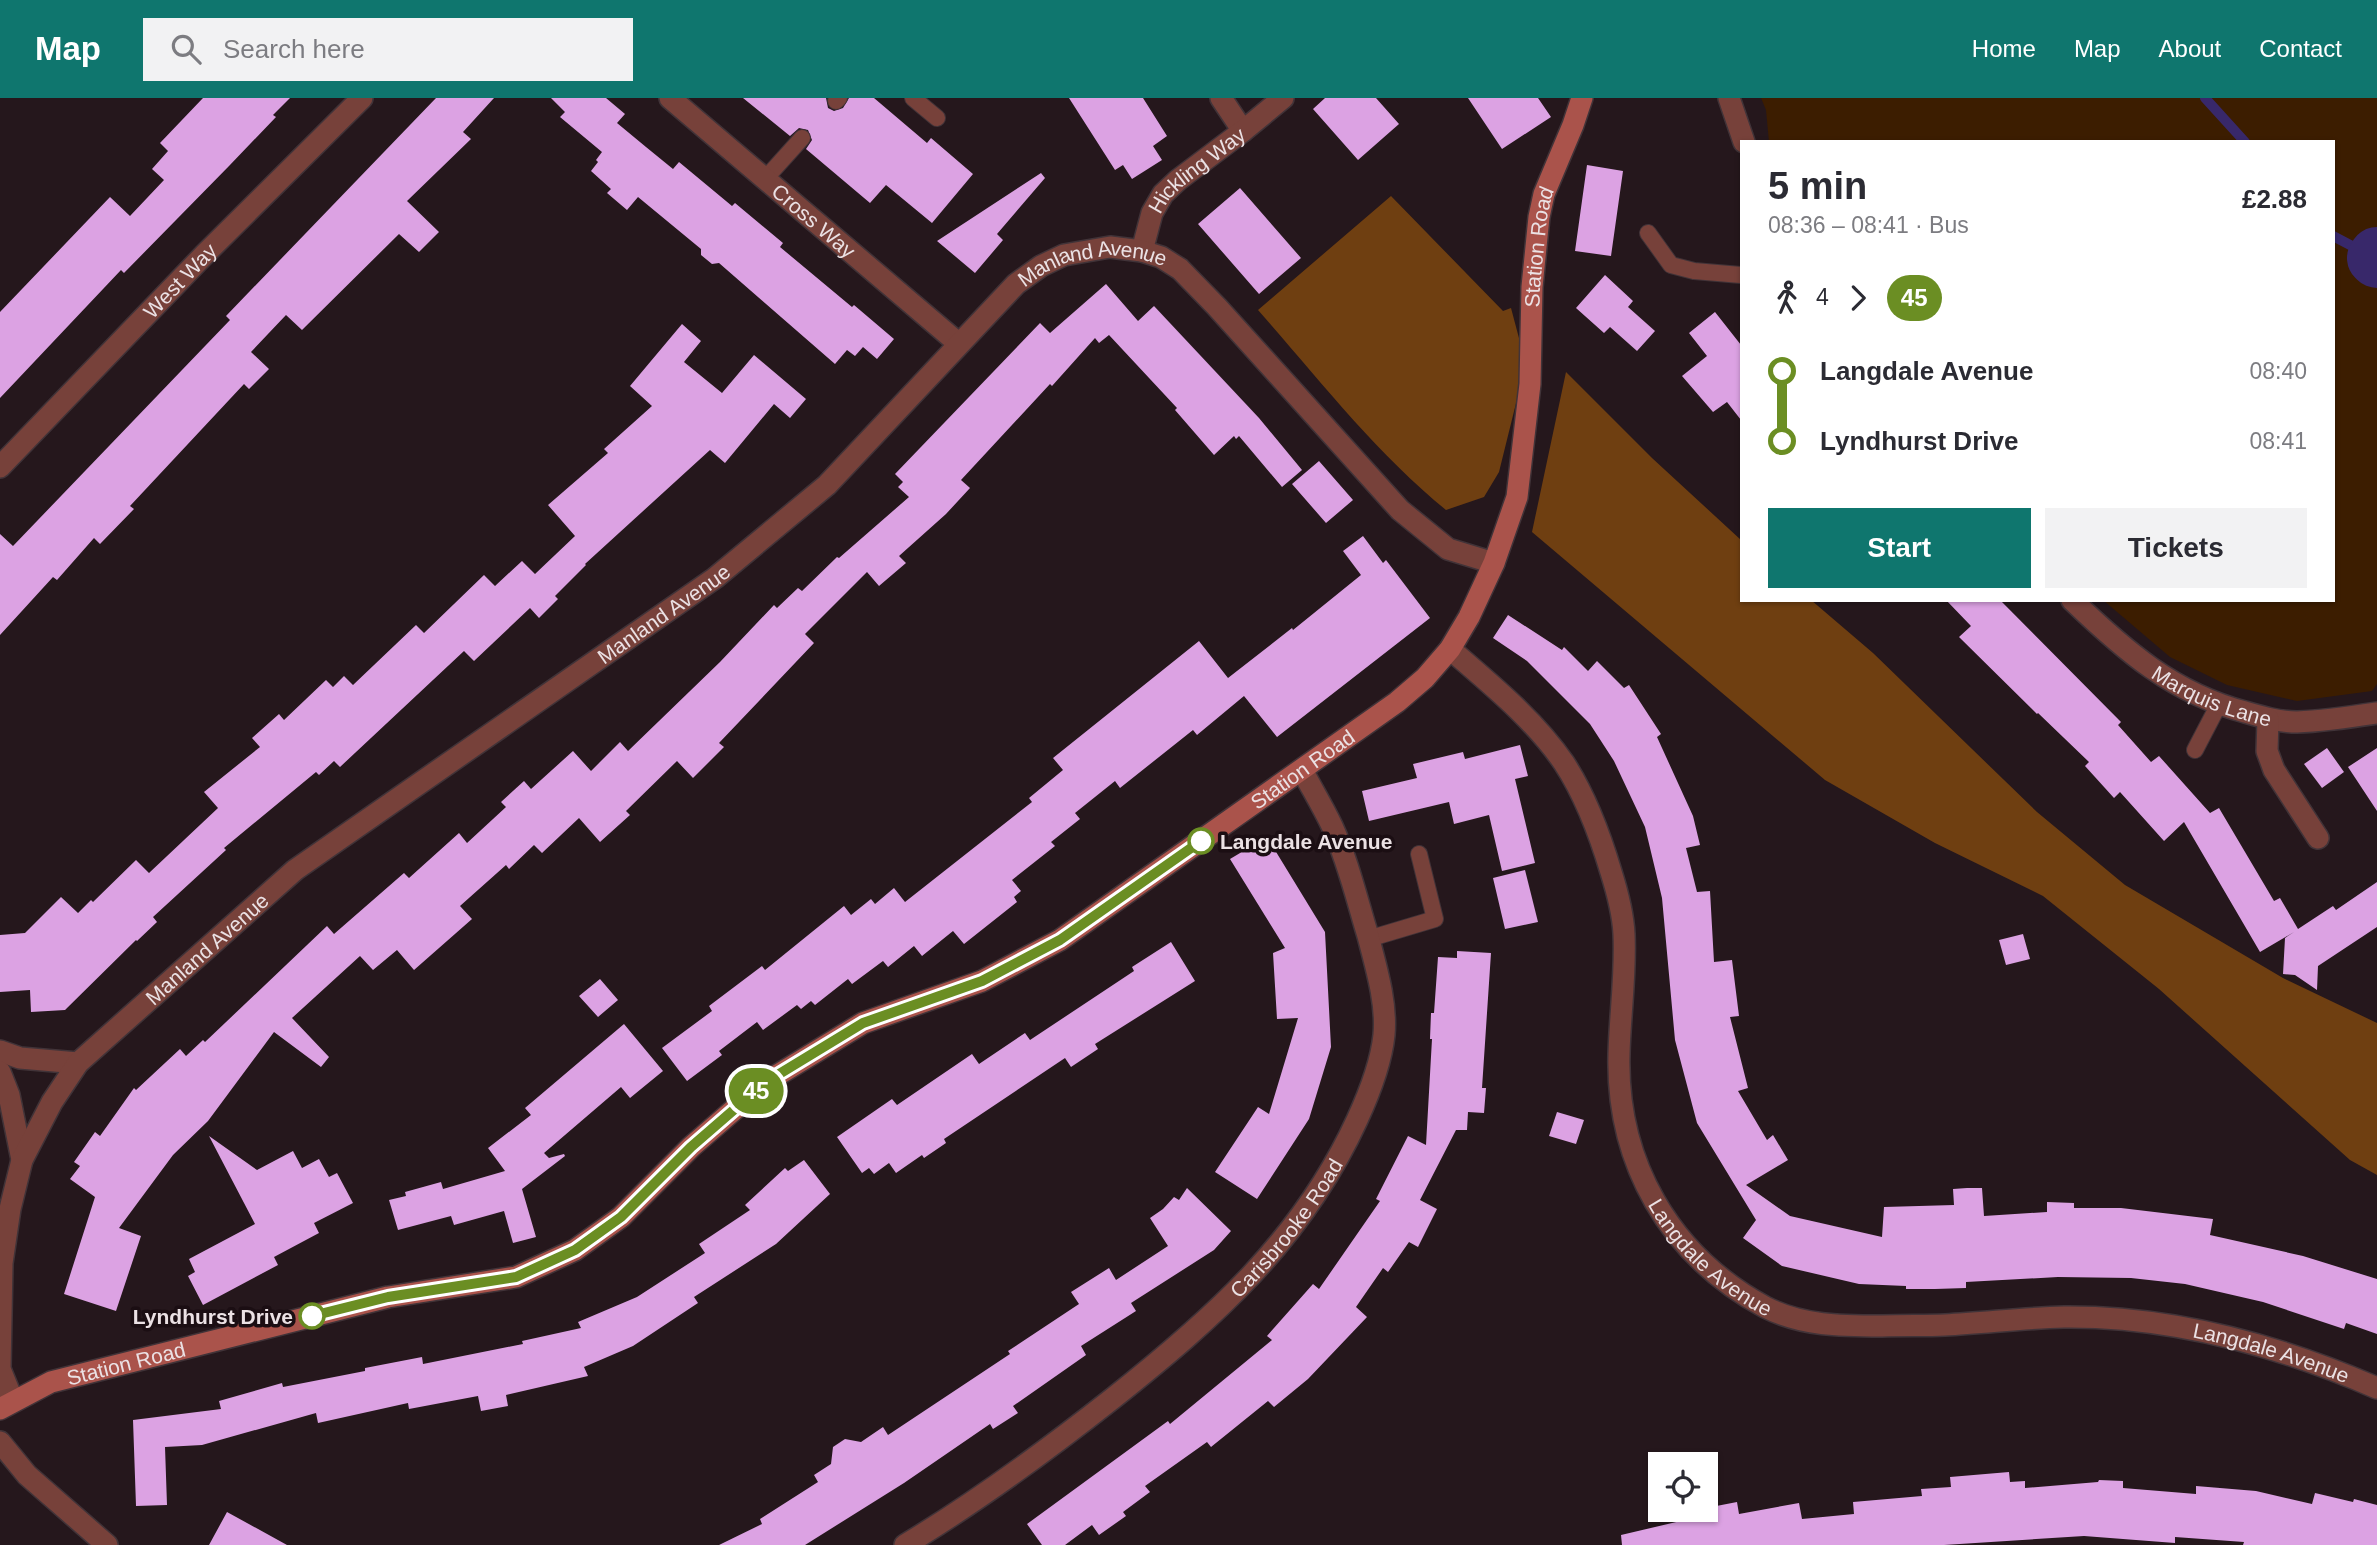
<!DOCTYPE html>
<html lang="en">
<head>
<meta charset="utf-8">
<style>
	:root { --surface:#fff; --page:#f2f2f3; --text:#2b2b33; --muted:#7c7c81; --accent:#0f766e }
	body { margin:0; font-family:Helvetica,sans-serif; background:var(--page); color:var(--text); height:100vh; display:flex; flex-direction:column; font-size:26px; white-space:nowrap }
	* { box-sizing:border-box; margin:0 }
	p { font-size:23px; color:var(--muted) }
	.icon { flex:none; width:38px; height:38px; fill:none; stroke:currentColor; stroke-width:2; stroke-linecap:round; stroke-linejoin:round }
	.map { position:relative; flex:1; overflow:hidden }
	.side { position:absolute; left:1740px; top:42px; width:595px; height:462px; display:flex; flex-direction:column; background:var(--surface); border-radius:0px; box-shadow:0 2px 5px #0004 }
	.side>* { flex:none }
	.badge { padding:0 14px; border-radius:23px; font-size:24px; line-height:46px }
	.tools { position:absolute; left:1648px; top:1354px; display:grid; gap:14px }
	.tools a { display:grid; place-items:center; width:70px; height:70px; border-radius:0px; background:var(--surface); box-shadow:0 2px 5px #0004; font-size:35px }
	.map>.badge { position:absolute; translate:-50% -50%; box-shadow:0 0 0 4px #fff }
	.legs { display:flex; align-items:center; gap:10px; height:77px; padding:0 28px; font-size:23px }
	.legs p { margin-inline-start:auto }
	.overview { display:flex; align-items:center; justify-content:space-between; height:119px; padding:0 28px }
	h1 { font-size:38px; font-weight:800; line-height:52px }
	.action { display:flex; gap:14px; margin-top:auto; padding:14px 28px }
	.action a { flex:1; height:80px; border-radius:0px; background:var(--accent); color:#fff; font-size:28px; font-weight:800; line-height:80px; text-align:center }
	.action a+a { background:var(--page); color:var(--text) }
	ul { padding:0 28px; list-style:none }
	li { display:flex; align-items:center; gap:24px; height:70px; font-size:26px }
	li i { display:grid; place-items:center; width:10px; height:100%; margin:0 9px; background:currentColor }
	li i::after { content:''; width:18px; height:18px; margin:-9px; border:5px solid; border-radius:50%; background:var(--surface) }
	li p { margin-inline-start:auto }
	li:first-child i { background:linear-gradient(#0000 50%,currentColor 0) }
	li:last-child i { background:linear-gradient(currentColor 50%,#0000 0) }
	header { display:flex; align-items:center; gap:42px; box-sizing:border-box; height:98px; padding:0 35px; background:var(--accent); color:#fff }
	header strong { font-size:33px }
	nav { display:flex; gap:38px; margin-inline-start:auto; font-size:24px }
	.search { width:490px; height:63px; background:var(--page); display:flex; align-items:center; gap:18px; box-sizing:border-box; padding:0 24px; border-radius:0px; color:var(--muted); font-size:26px }
	.map>svg:first-child { display:block }
	.green { fill:#3c1d00 }
	.forest { fill:#6f3f11 }
	.lines { fill:none; stroke-linecap:round; stroke-linejoin:round }
	.stream { stroke:#38286a; stroke-width:10 }
	.river { stroke:#38286a; stroke-width:56 }
	.building { fill:#dca2e3 }
	.service-casing { stroke:#413338; stroke-width:18 }
	.minor-casing { stroke:#413338; stroke-width:24 }
	.secondary-casing { stroke:#413338; stroke-width:24 }
	.service { stroke:#77413a; stroke-width:16 }
	.minor { stroke:#77413a; stroke-width:21 }
	.secondary { stroke:#aa534b; stroke-width:21 }
	.line-1-casing { stroke:#fff; stroke-width:16 }
	.line-1 { stroke:#6b8e23; stroke-width:10 }
	.stop-1-dot { fill:#fff; stroke:#6b8e23; stroke-width:3.5 }
	.labels { text-anchor:middle; dominant-baseline:central; stroke-width:7; stroke-linejoin:round; paint-order:stroke }
	.street-label { font-size:21px; fill:#ebe1e4; stroke:#1b0e13 }
	.stop-label { font-size:21px; font-weight:bold; fill:#ebe1e4; stroke:#1b0e13; text-anchor:start }
</style>
</head>
<body>
<header>
<strong>Map</strong>
<div class="search"><svg class="icon" aria-label="search" viewBox="0 0 24 24"><circle cx="10" cy="10" r="6"/><path d="M15 15l6 6"/></svg>Search here</div>
<nav><a>Home</a><a>Map</a><a>About</a><a>Contact</a></nav>
</header>
<div class="map">
<svg width="2377" height="1447" viewBox="0 0 2377 1447">
	<rect width="100%" height="100%" fill="#25171c"/>
	<path class="green" d="M 1761,0 L 2377,0 L 2377,586 L 2372,593 L 2297,603 L 2227,587 L 2170,559 L 2103,502 L 2333,502 L 2333,44 L 1769,44 L 1766,12 Z"/>
	<path class="forest" d="M 1391,98 L 1503,213 L 1511,210 L 1524,259 L 1521,285 L 1499,374 L 1484,399 L 1446,412 C 1375,354 1318,280 1258,212 Z
		M 1566,274 L 1652,360 L 1741,442 L 1741,502 L 1811,502 L 1873,555 L 2037,714 L 2125,787 L 2283,880 L 2377,925 L 2377,1077 L 2350,1062 L 2159,891 L 2043,798 L 1935,745 L 1825,682 L 1532,434 Z"/>
	<g class="lines">
		<path class="stream" d="M 2205,0 L 2245,44
			M 2333,138 L 2375,160"/>
		<path class="river" d="M 2377,157 L 2375,160 L 2377,162"/>
	</g>
	<path class="building" d="M 203,0 L 290,0 L 273,17 L 276,19 L 229,68 L 124,175 L 121,172 L 0,300 L 0,214 L 110,99 L 130,118 L 164,82 L 152,71 L 168,53 L 160,45 Z
		M 436,0 L 494,0 L 463,34 L 471,41 L 407,103 L 439,134 L 419,154 L 399,136 L 302,232 L 286,217 L 251,254 L 269,271 L 249,291 L 244,286 L 130,408 L 134,411 L 100,446 L 94,440 L 57,482 L 53,479 L 0,537 L 0,436 L 13,448 L 230,222 L 226,218 Z
		M 551,0 L 606,0 L 625,16 L 617,25 L 646,49 L 673,71 L 679,64 L 732,108 L 735,105 L 783,145 L 780,149 L 852,209 L 854,207 L 894,241 L 877,261 L 863,249 L 855,258 L 847,252 L 835,266 L 719,165 L 712,166 L 701,157 L 701,151 L 638,99 L 627,112 L 607,95 L 611,91 L 591,73 L 598,64 L 596,62 L 602,54 L 560,19 L 565,14 Z
		M 743,0 L 826,0 L 828,10 L 834,13 L 843,10 L 849,0 L 874,0 L 927,45 L 931,40 L 973,76 L 932,125 L 886,87 L 870,105 L 806,51 L 812,42 L 808,32 L 799,30 L 790,38 Z
		M 1069,0 L 1143,0 L 1167,38 L 1153,48 L 1162,62 L 1132,81 L 1123,67 L 1115,72 Z
		M 1325,0 L 1376,0 L 1399,26 L 1358,62 L 1313,11 Z
		M 1468,0 L 1538,0 L 1551,19 L 1502,51 Z
		M 1587,67 L 1623,73 L 1611,158 L 1575,153 Z
		M 1041,75 L 1045,80 L 997,136 L 1003,142 L 975,175 L 937,143 Z
		M 1240,90 L 1301,160 L 1259,196 L 1198,126 Z
		M 1605,177 L 1633,203 L 1628,209 L 1655,233 L 1637,253 L 1610,229 L 1604,235 L 1576,210 Z
		M 1106,186 L 1138,223 L 1154,208 L 1259,320 L 1302,372 L 1282,389 L 1239,338 L 1236,341 L 1234,338 L 1214,357 L 1175,312 L 1177,310 L 1109,237 L 1099,245 L 1095,240 L 1052,288 L 1050,286 L 961,382 L 970,390 L 946,416 L 899,458 L 906,465 L 879,488 L 867,474 L 805,536 L 814,545 L 719,645 L 724,649 L 693,680 L 677,663 L 626,713 L 630,717 L 600,744 L 579,720 L 542,755 L 534,747 L 509,771 L 506,767 L 460,808 L 472,821 L 414,872 L 397,852 L 373,872 L 360,858 L 292,920 L 329,959 L 321,969 L 274,934 L 208,1023 L 173,1057 L 119,1130 L 141,1138 L 116,1213 L 64,1196 L 95,1099 L 70,1081 L 80,1068 L 74,1064 L 95,1034 L 100,1038 L 134,990 L 136,992 L 180,951 L 186,958 L 203,942 L 205,944 L 327,828 L 334,836 L 404,775 L 409,780 L 459,735 L 467,745 L 506,709 L 501,704 L 524,683 L 531,691 L 573,653 L 591,673 L 620,644 L 628,653 L 720,564 L 774,507 L 777,510 L 798,490 L 802,493 L 837,459 L 839,460 L 909,399 L 898,389 L 903,384 L 895,376 L 1040,225 L 1050,235 Z
		M 1715,214 L 1741,247 L 1741,322 L 1727,304 L 1713,314 L 1682,278 L 1707,258 L 1689,235 Z
		M 682,226 L 701,243 L 684,264 L 722,295 L 754,257 L 806,301 L 790,320 L 774,306 L 725,365 L 710,352 L 585,466 L 586,467 L 555,498 L 558,501 L 539,520 L 530,510 L 474,563 L 464,553 L 340,669 L 334,663 L 319,677 L 316,674 L 224,750 L 226,752 L 153,819 L 157,824 L 137,843 L 136,842 L 65,912 L 31,914 L 30,892 L 0,894 L 0,837 L 25,835 L 61,799 L 78,815 L 91,802 L 93,804 L 136,762 L 149,775 L 218,710 L 204,694 L 260,649 L 252,640 L 279,616 L 284,622 L 326,582 L 333,589 L 344,578 L 353,587 L 416,527 L 424,535 L 484,477 L 495,488 L 522,463 L 535,476 L 575,438 L 548,407 L 608,355 L 604,351 L 652,308 L 630,288 Z
		M 1319,363 L 1353,402 L 1326,425 L 1292,386 Z
		M 1363,438 L 1383,465 L 1386,462 L 1430,520 L 1277,639 L 1244,598 L 1197,637 L 1193,632 L 1120,690 L 1115,683 L 1075,715 L 1080,721 L 1051,744 L 1055,748 L 1012,782 L 1021,793 L 1014,799 L 1017,804 L 964,846 L 953,833 L 922,858 L 914,848 L 888,869 L 883,863 L 852,886 L 848,881 L 815,907 L 811,903 L 801,911 L 797,907 L 763,932 L 757,924 L 719,953 L 722,957 L 687,983 L 662,950 L 712,913 L 709,908 L 762,868 L 765,872 L 844,808 L 851,817 L 871,801 L 875,806 L 894,790 L 905,804 L 1032,704 L 1029,700 L 1063,672 L 1053,660 L 1199,543 L 1228,580 L 1292,530 L 1293,532 L 1361,477 L 1343,453 Z
		M 1946,502 L 2000,502 L 2121,624 L 2118,627 L 2151,664 L 2159,658 L 2210,715 L 2219,710 L 2274,803 L 2280,800 L 2298,831 L 2333,808 L 2336,812 L 2377,784 L 2377,829 L 2318,868 L 2317,892 L 2295,877 L 2283,876 L 2285,840 L 2294,834 L 2260,854 L 2184,724 L 2164,743 L 2120,694 L 2114,700 L 2085,668 L 2089,664 L 2038,615 L 2037,616 L 1959,539 L 1971,528 Z
		M 1508,517 L 1562,552 L 1564,549 L 1588,573 L 1597,563 L 1624,590 L 1629,587 L 1661,636 L 1657,639 L 1693,718 L 1700,747 L 1686,750 L 1697,794 L 1710,793 L 1714,864 L 1732,862 L 1739,918 L 1730,919 L 1748,990 L 1738,993 L 1767,1042 L 1773,1037 L 1788,1062 L 1746,1087 L 1790,1118 L 1882,1139 L 1884,1109 L 1954,1107 L 1953,1091 L 1967,1090 L 1982,1090 L 1984,1118 L 2047,1114 L 2047,1104 L 2074,1105 L 2074,1110 L 2121,1110 L 2213,1121 L 2210,1137 L 2303,1158 L 2377,1181 L 2377,1236 L 2346,1225 L 2344,1231 L 2263,1204 L 2185,1186 L 2131,1180 L 2058,1179 L 1966,1184 L 1966,1190 L 1935,1191 L 1906,1191 L 1906,1188 L 1859,1186 L 1782,1168 L 1743,1140 L 1756,1122 L 1697,1025 L 1675,942 L 1662,800 L 1645,729 L 1614,663 L 1590,626 L 1527,563 L 1493,540 Z
		M 1520,647 L 1528,678 L 1515,681 L 1535,765 L 1502,773 L 1489,717 L 1454,726 L 1449,704 L 1369,723 L 1362,693 L 1417,680 L 1413,666 L 1463,654 L 1465,661 Z
		M 2327,650 L 2344,674 L 2322,690 L 2304,666 Z
		M 2377,650 L 2377,713 L 2348,669 Z
		M 1267,739 L 1325,834 L 1331,949 L 1309,1021 L 1257,1101 L 1215,1074 L 1258,1009 L 1269,1016 L 1298,920 L 1277,921 L 1273,855 L 1285,850 L 1230,761 Z
		M 1525,772 L 1538,824 L 1505,831 L 1493,780 Z
		M 2023,836 L 2030,861 L 2006,867 L 1999,842 Z
		M 1171,844 L 1195,883 L 1095,946 L 1098,951 L 1071,969 L 1065,960 L 944,1041 L 946,1045 L 924,1060 L 922,1057 L 896,1075 L 889,1065 L 874,1076 L 869,1070 L 862,1075 L 837,1039 L 892,1001 L 897,1007 L 972,956 L 979,966 L 1025,935 L 1030,942 L 1134,873 L 1132,869 Z
		M 1457,853 L 1491,855 L 1482,990 L 1486,990 L 1484,1015 L 1468,1014 L 1467,1032 L 1456,1032 L 1420,1102 L 1437,1111 L 1418,1149 L 1409,1144 L 1388,1174 L 1383,1170 L 1356,1209 L 1367,1219 L 1308,1281 L 1274,1309 L 1268,1303 L 1211,1349 L 1207,1344 L 1145,1388 L 1150,1394 L 1123,1414 L 1126,1418 L 1099,1437 L 1092,1427 L 1065,1447 L 1042,1447 L 1027,1426 L 1168,1323 L 1170,1326 L 1272,1242 L 1267,1238 L 1313,1186 L 1319,1191 L 1380,1103 L 1376,1101 L 1408,1038 L 1426,1047 L 1432,941 L 1430,941 L 1431,915 L 1434,915 L 1438,859 L 1457,860 Z
		M 600,881 L 618,902 L 598,919 L 579,898 Z
		M 624,926 L 663,973 L 630,1000 L 621,989 L 544,1055 L 549,1060 L 564,1056 L 565,1058 L 522,1091 L 536,1139 L 513,1145 L 504,1113 L 454,1127 L 451,1118 L 398,1132 L 389,1102 L 406,1098 L 405,1094 L 441,1084 L 443,1091 L 505,1073 L 488,1050 L 531,1017 L 525,1010 Z
		M 1557,1014 L 1584,1022 L 1576,1046 L 1549,1038 Z
		M 209,1038 L 257,1072 L 293,1053 L 302,1070 L 319,1061 L 329,1079 L 337,1075 L 353,1105 L 314,1125 L 319,1135 L 274,1159 L 278,1167 L 203,1207 L 188,1178 L 195,1174 L 189,1161 L 255,1126 Z
		M 804,1062 L 830,1096 L 776,1146 L 694,1199 L 698,1205 L 633,1248 L 584,1269 L 588,1278 L 506,1297 L 508,1308 L 481,1313 L 478,1298 L 409,1311 L 408,1305 L 318,1325 L 316,1315 L 202,1347 L 165,1349 L 167,1407 L 136,1408 L 133,1322 L 221,1311 L 219,1303 L 282,1285 L 283,1289 L 365,1273 L 365,1270 L 422,1259 L 423,1266 L 523,1246 L 522,1243 L 581,1230 L 578,1224 L 637,1199 L 705,1155 L 699,1146 L 750,1112 L 745,1107 L 785,1070 L 788,1073 Z
		M 1187,1090 L 1231,1133 L 1214,1152 L 1131,1205 L 1136,1213 L 1081,1248 L 1086,1257 L 1013,1308 L 1018,1315 L 993,1331 L 990,1326 L 904,1385 L 805,1447 L 719,1447 L 762,1426 L 760,1421 L 818,1384 L 814,1377 L 831,1366 L 833,1349 L 845,1341 L 861,1344 L 883,1329 L 888,1337 L 1010,1256 L 1008,1253 L 1079,1206 L 1071,1194 L 1109,1170 L 1116,1182 L 1168,1148 L 1150,1120 L 1163,1111 L 1174,1099 L 1179,1102 Z
		M 2009,1374 L 2010,1384 L 2025,1383 L 2025,1390 L 2098,1384 L 2099,1382 L 2123,1383 L 2123,1390 L 2196,1396 L 2196,1388 L 2256,1393 L 2312,1406 L 2315,1395 L 2353,1404 L 2354,1401 L 2377,1407 L 2377,1447 L 2243,1447 L 2244,1444 L 2175,1439 L 2175,1445 L 2084,1438 L 1944,1447 L 1622,1447 L 1621,1437 L 1689,1421 L 1687,1413 L 1706,1412 L 1706,1410 L 1737,1404 L 1739,1416 L 1799,1405 L 1802,1421 L 1854,1416 L 1853,1404 L 1922,1398 L 1921,1391 L 1951,1389 L 1950,1379 Z
		M 227,1414 L 287,1447 L 209,1447 Z"/>
	<g class="lines">
		<g class="service-casing">
			<path id="service" d="M 913,0 L 937,20
				M 836,3 L 839,0
				M 765,81 L 802,40
				M 1648,135 L 1671,167 L 1694,173 L 1741,177
				M 2195,652 L 2219,606
				M 1368,841 L 1435,821 L 1419,756"/>
		</g>
		<g class="minor-casing">
			<g id="minor">
				<path id="s1" d="M 670,0 L 958,245"/>
				<path d="M 1221,0 L 1243,33"/>
				<path d="M 1729,0 L 1744,44"/>
				<path id="s2" d="M 1142,153 L 1152,115 L 1163,96 L 1178,82 L 1243,33 L 1283,0"/>
				<path id="s3" d="M 0,369 L 204,157 L 362,0"/>
				<path id="s4" d="M 2072,502 C 2125,553 2173,595 2245,614 C 2262,619 2279,624 2297,624 C 2324,623 2351,619 2377,615"/>
				<path id="s5" d="M 1450,551 C 1489,585 1534,621 1564,665 C 1585,697 1600,737 1611,774 C 1617,793 1623,816 1624,836 C 1626,876 1620,916 1619,956 C 1616,1064 1669,1157 1765,1209 C 1802,1228 1841,1228 1882,1228 C 1903,1227 1924,1228 1945,1227 C 1985,1225 2024,1220 2064,1219 C 2173,1218 2278,1247 2377,1290"/>
				<path d="M 2268,621 L 2267,653 L 2274,672 L 2318,740"/>
				<path d="M 0,953 L 20,960 L 78,965"/>
				<path d="M 0,974 L 9,997 L 22,1062"/>
				<path id="s6" d="M 13,1303 L 0,1271 L 2,1165 L 10,1111 L 22,1062 L 52,1004 L 78,965 L 295,772 L 715,480 L 827,387 L 1016,186 L 1041,168 L 1064,157 L 1110,149 L 1142,153 L 1161,159 L 1180,171 L 1217,209 L 1400,412 L 1448,451 L 1494,465"/>
				<path d="M 0,1344 L 27,1377 L 107,1447"/>
				<path id="s7" d="M 905,1447 C 978,1403 1046,1353 1112,1301 C 1214,1220 1302,1142 1357,1022 C 1369,996 1381,966 1384,937 C 1387,905 1376,869 1368,838 C 1357,802 1348,763 1332,728 C 1323,709 1312,691 1302,672"/>
			</g>
		</g>
		<g class="secondary-casing">
			<g id="secondary">
				<path id="s8" d="M 0,1311 L 51,1284 L 388,1199 L 516,1179 L 575,1152 L 621,1119 L 691,1049 L 766,984 L 863,925 L 982,883 L 1060,842 L 1397,604 L 1425,580 L 1450,551 L 1469,519 L 1494,465 L 1517,399 L 1530,286 L 1532,189 L 1539,119 L 1544,96 L 1573,27 L 1582,0"/>
			</g>
		</g>
		<use href="#service" class="service"/>
		<use href="#minor" class="minor"/>
		<use href="#secondary" class="secondary"/>
	</g>
	<g class="lines">
		<g class="line-1-casing">
			<path id="line-1" d="M 312,1218 L 388,1199 L 516,1179 L 575,1152 L 621,1119 L 691,1049 L 766,984 L 863,925 L 982,883 L 1060,842 L 1201,743"/>
		</g>
		<use href="#line-1" class="line-1"/>
	</g>
	<g class="stop-1-dot">
		<circle cx="1201" cy="743" r="12"/>
		<circle cx="312" cy="1218" r="12"/>
	</g>
	<g class="labels">
		<g class="street-label">
			<text stroke="none"><textPath href="#s2" startOffset="102">Hickling Way</textPath></text>
			<text stroke="none"><textPath href="#s1" startOffset="189">Cross Way</textPath></text>
			<text stroke="none"><textPath href="#s8" startOffset="2088">Station Road</textPath></text>
			<text stroke="none"><textPath href="#s6" startOffset="1664">Manland Avenue</textPath></text>
			<text stroke="none"><textPath href="#s3" startOffset="259">West Way</textPath></text>
			<text stroke="none"><textPath href="#s6" startOffset="1097">Manland Avenue</textPath></text>
			<text stroke="none"><textPath href="#s4" startOffset="172">Marquis Lane</textPath></text>
			<text stroke="none"><textPath href="#s8" startOffset="1479">Station Road</textPath></text>
			<text stroke="none"><textPath href="#s6" startOffset="530">Manland Avenue</textPath></text>
			<text stroke="none"><textPath href="#s7" startOffset="499">Carisbrooke Road</textPath></text>
			<text stroke="none"><textPath href="#s5" startOffset="698">Langdale Avenue</textPath></text>
			<text stroke="none"><textPath href="#s5" startOffset="1286">Langdale Avenue</textPath></text>
			<text stroke="none"><textPath href="#s8" startOffset="135">Station Road</textPath></text>
		</g>
		<g class="stop-label">
			<text x="1220" y="743">Langdale Avenue</text>
			<text x="293" y="1218" text-anchor="end">Lyndhurst Drive</text>
		</g>
	</g>
</svg>
<div class="tools">
<a><svg class="icon" aria-label="locate" viewBox="0 0 24 24"><circle cx="12" cy="12" r="6"/><path d="M12 2v4M12 18v4M2 12h4M18 12h4"/></svg></a>
</div>
<b class="badge" style="left:756px;top:993px;background:#6b8e23;color:#fff">45</b>
<section class="side">
<div class="overview"><div><h1>5 min</h1><p>08:36 – 08:41 · Bus</p></div><b>£2.88</b></div>
<div class="legs"><svg class="icon" aria-label="walk" viewBox="0 0 24 24"><circle cx="13" cy="4" r="2"/><path d="M13 8l-2 6 4 7M11 14l-3 7M7 12l3-4h3l4 4"/></svg>4<svg class="icon" aria-label="forward" viewBox="0 0 24 24"><path d="M9 5l7 7-7 7"/></svg><b class="badge" style="background:#6b8e23;color:#fff">45</b></div>
<ul>
<li><i style="color:#6b8e23"></i><b>Langdale Avenue</b><p>08:40</p></li>
<li><i style="color:#6b8e23"></i><b>Lyndhurst Drive</b><p>08:41</p></li>
</ul>
<div class="action"><a>Start</a><a>Tickets</a></div>
</section>
</div>
</body>
</html>
